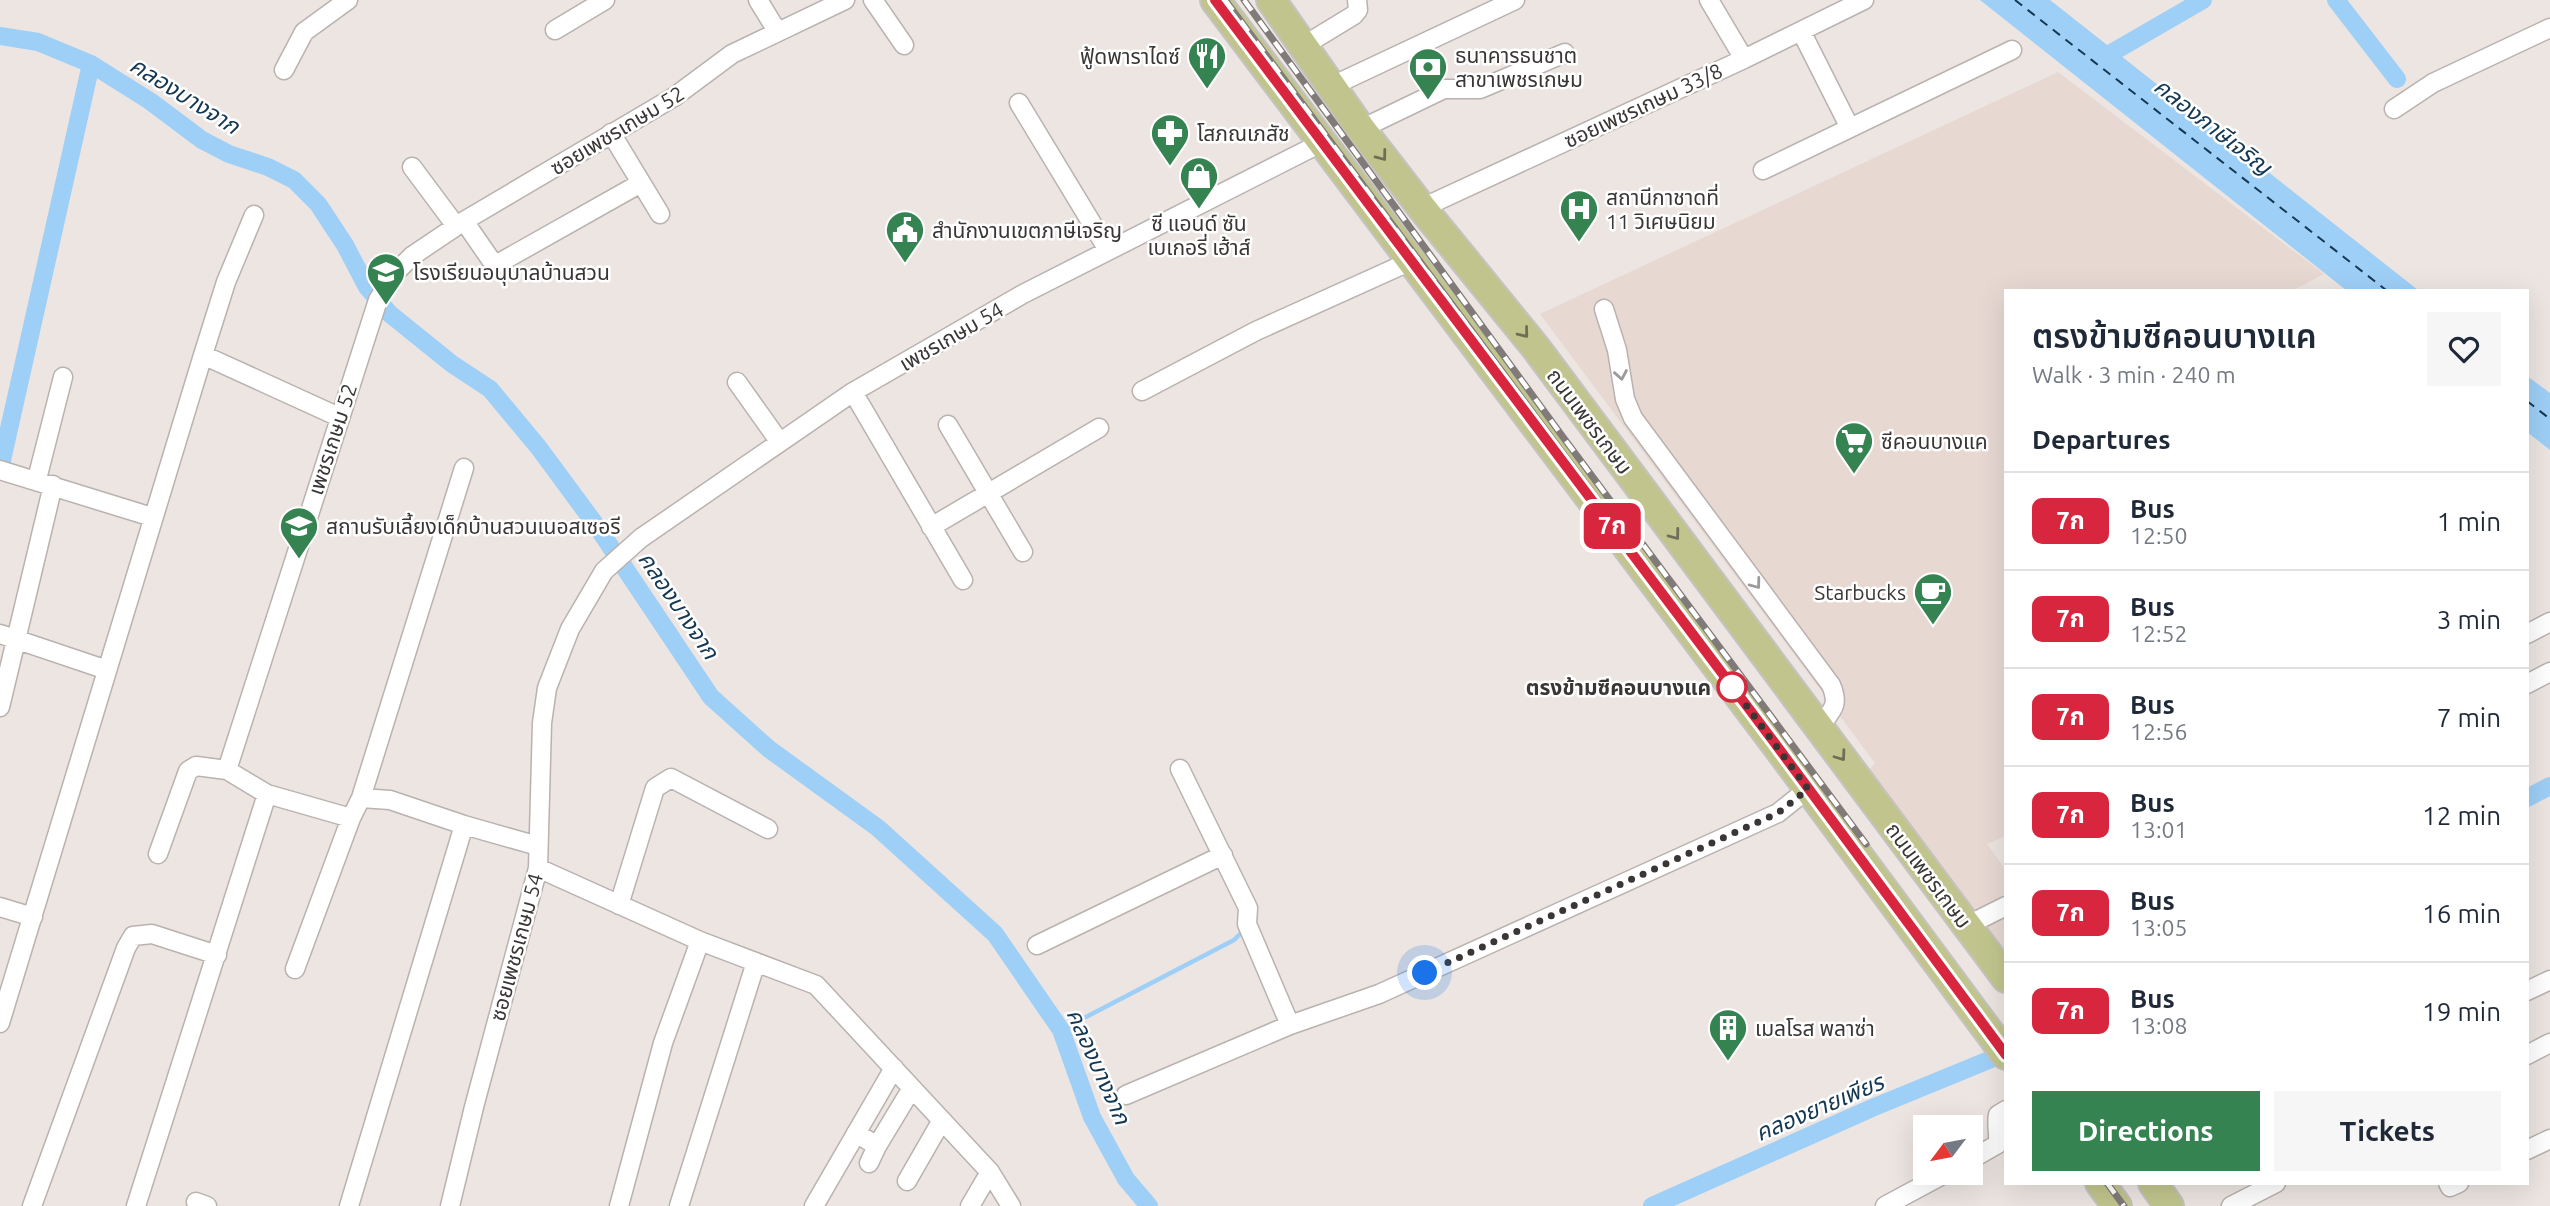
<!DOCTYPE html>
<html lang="en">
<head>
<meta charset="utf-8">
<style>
	:root { --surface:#fff; --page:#f6f6f7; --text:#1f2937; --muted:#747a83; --line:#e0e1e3; --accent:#368352 }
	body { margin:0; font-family:Ubuntu,"Noto Sans Thai",sans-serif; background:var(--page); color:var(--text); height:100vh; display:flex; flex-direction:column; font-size:26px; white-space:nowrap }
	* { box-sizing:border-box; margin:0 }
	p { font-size:23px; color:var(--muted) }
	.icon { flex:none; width:38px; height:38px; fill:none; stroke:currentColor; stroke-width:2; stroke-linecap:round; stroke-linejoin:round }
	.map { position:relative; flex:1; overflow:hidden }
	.details { position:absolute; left:2004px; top:289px; width:525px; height:896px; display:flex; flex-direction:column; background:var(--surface); border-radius:0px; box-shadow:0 7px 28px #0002 }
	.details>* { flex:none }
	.badge { padding:0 14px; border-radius:10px; font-size:24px; line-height:46px }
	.needle { width:46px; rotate:238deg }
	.controls { position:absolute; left:1913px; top:1115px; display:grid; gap:14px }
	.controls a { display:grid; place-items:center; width:70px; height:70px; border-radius:0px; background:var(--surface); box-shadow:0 7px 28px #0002; font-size:35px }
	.you { position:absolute; width:35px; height:35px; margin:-18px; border:5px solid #fff; border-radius:50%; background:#1a73e8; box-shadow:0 0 0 10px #1a73e833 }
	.map>.badge { position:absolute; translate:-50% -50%; box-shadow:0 0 0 4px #fff }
	h2 { padding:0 28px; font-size:26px; line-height:63px }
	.round { display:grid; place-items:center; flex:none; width:74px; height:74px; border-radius:0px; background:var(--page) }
	.headline { display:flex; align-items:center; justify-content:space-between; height:119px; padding:0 28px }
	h1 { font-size:33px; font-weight:600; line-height:52px }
	.action { display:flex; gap:14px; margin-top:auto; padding:14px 28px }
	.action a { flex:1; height:80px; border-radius:0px; background:var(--accent); color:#fff; font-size:28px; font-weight:600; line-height:80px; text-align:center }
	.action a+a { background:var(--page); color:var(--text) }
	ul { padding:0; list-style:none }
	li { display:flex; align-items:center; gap:21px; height:98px; padding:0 28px; border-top:2px solid var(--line) }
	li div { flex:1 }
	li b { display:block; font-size:26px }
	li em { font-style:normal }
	li .badge { min-width:77px; font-weight:700; text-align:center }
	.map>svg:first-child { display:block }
	.built { fill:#e7d8d2 }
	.water { fill:#9ecff7 }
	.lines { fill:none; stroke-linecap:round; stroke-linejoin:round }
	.stream { stroke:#9ecff7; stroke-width:4.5 }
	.canal { stroke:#9ecff7; stroke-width:18 }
	.ferry { stroke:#143853; stroke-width:2; stroke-dasharray:9 7; stroke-linecap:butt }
	.street-casing { stroke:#b9b2af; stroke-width:21 }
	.primary-casing { stroke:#c4c3c2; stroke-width:32 }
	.street { stroke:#fff; stroke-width:18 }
	.primary { stroke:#c1c58d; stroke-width:28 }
	.rail-casing { stroke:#807b79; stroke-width:7 }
	.rail { stroke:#fff; stroke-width:4.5; stroke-dasharray:13; stroke-linecap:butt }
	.oneway { stroke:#6f6f58 }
	.oneway2 { stroke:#9c9a9a }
	.line-casing { stroke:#fff; stroke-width:16 }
	.line { stroke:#d7263d; stroke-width:10 }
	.walk { stroke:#393635; stroke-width:7; stroke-dasharray:0 12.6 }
	.stop-dot { fill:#fff; stroke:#d7263d; stroke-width:3.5 }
	.labels { text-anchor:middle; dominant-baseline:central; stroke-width:5; stroke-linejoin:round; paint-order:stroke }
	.poi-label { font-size:21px; fill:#393635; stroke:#fff; text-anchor:start }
	.street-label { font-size:21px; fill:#393635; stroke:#fff }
	.stop-label { font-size:21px; font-weight:bold; fill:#393635; stroke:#fff; text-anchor:end }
	.water-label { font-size:23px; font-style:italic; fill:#143853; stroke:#fff }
</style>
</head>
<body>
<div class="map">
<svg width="2550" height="1206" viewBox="0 0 2550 1206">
	<rect width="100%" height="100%" fill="#ece5e2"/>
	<path class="built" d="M 2058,72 L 2324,274 L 2293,290 L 2006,290 L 2006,836 L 1987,844 L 2005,869 L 2005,965 L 1864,776 L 1875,763 L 1540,314 Z"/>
	<path class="water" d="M 1980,0 L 2050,0 L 2418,290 L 2346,290 Z
		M 2527,376 L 2550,393 L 2550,450 L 2527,432 Z"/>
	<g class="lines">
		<path class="stream" d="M 1061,1030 L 1234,940 L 1245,929"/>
		<path class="canal" d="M 2336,0 L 2397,79
			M 0,36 L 38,42 L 91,64 L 150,101 L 202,140 L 229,154 L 268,167 L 294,180 L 318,204 L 345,245 L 367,287 L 390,314 L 452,364 L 490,389 L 539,448 L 598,528 L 711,697 L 769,749 L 878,828 L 995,934 L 1061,1030 L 1092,1117 L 1126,1179 L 1149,1206
			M 2094,63 L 2203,0
			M 0,469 L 91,64
			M 2527,798 L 2550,786
			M 1652,1206 L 1872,1108 L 2006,1053"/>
		<path class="ferry" d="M 2015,0 L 2386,290
			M 2527,401 L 2550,419"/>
		<g class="street-casing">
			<path id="street" d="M 758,0 L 777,31
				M 873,0 L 904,45
				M 1709,0 L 1744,59
				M 555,30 L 605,0
				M 1801,31 L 1850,128
				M 1303,46 L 1354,15 L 1358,10 L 1357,0
				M 284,70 L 304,32 L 348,0
				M 1330,87 L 1515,0
				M 1019,103 L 1108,250
				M 2394,109 L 2433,83 L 2550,28
				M 1361,129 L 1444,89 L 1480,89 L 1565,53
				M 611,133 L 660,214
				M 412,167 L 456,226
				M 1763,170 L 2012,50
				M 1422,208 L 1744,59 L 1864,0
				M 464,221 L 491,260 L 499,263 L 641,183
				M 1604,309 L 1617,350 L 1625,399 L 1633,418 L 1831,685 C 1840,706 1832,710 1819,727
				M 203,355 L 339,417
				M 737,382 L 779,441
				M 1142,391 L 1256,331 L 1411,261
				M 853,392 L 963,580
				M 948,425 L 1023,552
				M 0,470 L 152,517
				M 37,479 L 63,377
				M 931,527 L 1099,428
				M 0,634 L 107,670
				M 2527,634 L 2550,622
				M 2527,684 L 2550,672
				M 0,707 L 53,485
				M 1180,769 L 1248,908 L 1247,924 L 1290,1025
				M 227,770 L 378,300 L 397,271 L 412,256 L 464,221 L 674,97 L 732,54 L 845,0
				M 361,798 L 390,800 L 464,825 L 538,846
				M 158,854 L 188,771 L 196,766 L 227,770 L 267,794 L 351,818
				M 538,868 L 700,941 L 816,985 L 990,1172 L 1011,1206
				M 619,905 L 655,788 L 671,778 L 768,829
				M 0,907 L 33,917
				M 1966,926 L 2006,906
				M 1037,945 L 1223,855
				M 295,969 L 351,818 L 361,798 L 464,468
				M 2527,991 L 2550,980
				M 0,1023 L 203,355 L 226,282 L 254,215
				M 2527,1055 L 2550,1043
				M 1126,1095 L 1290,1025 L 1379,994 L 1778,813 L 1808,789
				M 856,1133 L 877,1146 L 912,1088
				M 2527,1150 L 2550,1139
				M 1970,1160 L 1998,1144 C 1999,1133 1996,1125 1998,1115 L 2006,1110
				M 869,1163 L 877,1146
				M 907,1181 L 942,1120
				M 2448,1183 L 2450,1187 L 2459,1183
				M 196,1202 L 207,1206
				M 32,1206 L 126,948 L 133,936 L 152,934 L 217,955
				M 136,1206 L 267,794
				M 349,1206 L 464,825
				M 450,1206 L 474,1107 L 538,868 L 542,723 L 547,688 L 570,629 L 604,571 L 641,538 L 853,392 L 1023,294 L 1323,142
				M 619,1206 L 663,1043 L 700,941
				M 679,1206 L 756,962
				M 814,1206 L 894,1068
				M 970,1206 L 990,1172
				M 1885,1206 L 1948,1172
				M 2231,1206 L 2276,1183"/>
		</g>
		<g class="primary-casing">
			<path id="primary" d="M 1215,0 L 1774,742 L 2006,1055
				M 1271,0 L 1361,129 L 1422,208 L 1536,348 L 2006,978
				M 2100,1183 L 2117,1206
				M 2153,1183 L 2169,1206"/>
		</g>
		<use href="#street" class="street"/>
		<use href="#primary" class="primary"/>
		<g class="rail-casing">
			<path id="rail" d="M 1225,0 L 2006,1048
				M 1244,0 L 1563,437 L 1866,844
				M 2107,1183 L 2124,1206"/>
		</g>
		<use href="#rail" class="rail"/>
	</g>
	<defs><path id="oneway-chevron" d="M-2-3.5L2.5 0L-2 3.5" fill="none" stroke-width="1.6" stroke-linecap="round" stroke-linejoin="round" transform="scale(1.75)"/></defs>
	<g class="oneway">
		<use href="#oneway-chevron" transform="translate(1382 156) rotate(53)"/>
		<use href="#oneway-chevron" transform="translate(1524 333) rotate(51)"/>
		<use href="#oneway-chevron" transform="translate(1675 535) rotate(53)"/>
		<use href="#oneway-chevron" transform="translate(1841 756) rotate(54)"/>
	</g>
	<g class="oneway2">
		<use href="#oneway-chevron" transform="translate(1621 375) rotate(80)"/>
		<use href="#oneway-chevron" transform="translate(1756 584) rotate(53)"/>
	</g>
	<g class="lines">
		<g class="line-casing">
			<path id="line" d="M 1215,0 L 1774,742 L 2006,1055"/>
		</g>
		<use href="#line" class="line"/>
		<path class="walk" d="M 1425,973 L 1778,813 L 1808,789 L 1726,678 L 1732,687"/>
	</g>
	<defs>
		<g id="restaurant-pin" transform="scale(2.0125)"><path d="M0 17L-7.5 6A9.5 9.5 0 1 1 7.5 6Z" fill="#368352" stroke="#fff"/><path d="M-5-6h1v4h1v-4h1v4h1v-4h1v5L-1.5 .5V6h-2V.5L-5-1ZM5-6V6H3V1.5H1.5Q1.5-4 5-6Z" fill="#fff"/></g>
		<g id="bank-pin" transform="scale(2.0125)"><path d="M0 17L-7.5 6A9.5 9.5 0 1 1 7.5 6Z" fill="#368352" stroke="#fff"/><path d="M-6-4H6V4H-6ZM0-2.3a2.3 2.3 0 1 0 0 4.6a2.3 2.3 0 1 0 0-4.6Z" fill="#fff"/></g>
		<g id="pharmacy-pin" transform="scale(2.0125)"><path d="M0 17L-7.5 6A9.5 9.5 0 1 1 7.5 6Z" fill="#368352" stroke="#fff"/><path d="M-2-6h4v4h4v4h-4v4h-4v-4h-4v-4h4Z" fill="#fff"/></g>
		<g id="shop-pin" transform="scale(2.0125)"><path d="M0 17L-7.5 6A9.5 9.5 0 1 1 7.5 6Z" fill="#368352" stroke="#fff"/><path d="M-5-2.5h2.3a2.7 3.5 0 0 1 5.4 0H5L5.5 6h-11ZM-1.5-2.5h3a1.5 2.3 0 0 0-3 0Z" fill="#fff"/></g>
		<g id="hospital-pin" transform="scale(2.0125)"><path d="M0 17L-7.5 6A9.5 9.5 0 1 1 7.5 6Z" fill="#368352" stroke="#fff"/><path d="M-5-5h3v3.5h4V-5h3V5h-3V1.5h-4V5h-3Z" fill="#fff"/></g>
		<g id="civic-pin" transform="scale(2.0125)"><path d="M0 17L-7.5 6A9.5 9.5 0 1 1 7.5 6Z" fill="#368352" stroke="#fff"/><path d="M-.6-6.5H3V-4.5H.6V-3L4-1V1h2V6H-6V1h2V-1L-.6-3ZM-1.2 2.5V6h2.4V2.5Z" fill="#fff"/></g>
		<g id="school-pin" transform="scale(2.0125)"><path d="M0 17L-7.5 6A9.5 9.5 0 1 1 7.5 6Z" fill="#368352" stroke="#fff"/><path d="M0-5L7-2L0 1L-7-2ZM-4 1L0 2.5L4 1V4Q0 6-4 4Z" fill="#fff"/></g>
		<g id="supermarket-pin" transform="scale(2.0125)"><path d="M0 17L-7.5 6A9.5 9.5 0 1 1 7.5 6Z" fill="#368352" stroke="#fff"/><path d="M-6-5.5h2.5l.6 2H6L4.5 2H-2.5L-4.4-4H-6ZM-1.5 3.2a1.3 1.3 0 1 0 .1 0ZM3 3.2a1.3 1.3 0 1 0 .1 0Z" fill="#fff"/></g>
		<g id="cafe-pin" transform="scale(2.0125)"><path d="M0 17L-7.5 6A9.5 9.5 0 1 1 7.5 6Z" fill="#368352" stroke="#fff"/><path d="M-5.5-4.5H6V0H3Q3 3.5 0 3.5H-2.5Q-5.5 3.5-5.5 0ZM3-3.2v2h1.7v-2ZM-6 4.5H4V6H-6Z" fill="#fff"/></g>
		<g id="building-pin" transform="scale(2.0125)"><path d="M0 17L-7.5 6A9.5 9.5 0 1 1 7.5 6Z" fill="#368352" stroke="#fff"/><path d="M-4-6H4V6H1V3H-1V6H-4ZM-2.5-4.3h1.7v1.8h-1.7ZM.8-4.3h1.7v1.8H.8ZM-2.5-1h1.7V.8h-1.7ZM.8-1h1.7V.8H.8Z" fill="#fff"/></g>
	</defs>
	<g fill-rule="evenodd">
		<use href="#restaurant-pin" x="1207" y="56"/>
		<use href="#bank-pin" x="1428" y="67"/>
		<use href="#pharmacy-pin" x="1170" y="133"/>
		<use href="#shop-pin" x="1199" y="176"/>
		<use href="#hospital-pin" x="1579" y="209"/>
		<use href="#civic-pin" x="905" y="230"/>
		<use href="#school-pin" x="386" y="272"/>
		<use href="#supermarket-pin" x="1854" y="441"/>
		<use href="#school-pin" x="299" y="526"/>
		<use href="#cafe-pin" x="1933" y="592"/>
		<use href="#building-pin" x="1728" y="1028"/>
	</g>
	<circle class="stop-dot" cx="1732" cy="687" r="14"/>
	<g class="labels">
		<g class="poi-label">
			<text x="1455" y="55">ธนาคารธนชาต<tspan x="1455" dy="24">สาขาเพชรเกษม</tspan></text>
			<text x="1180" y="56" text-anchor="end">ฟู้ดพาราไดซ์</text>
			<text x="1197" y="133">โสภณเภสัช</text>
			<text x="1606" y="197">สถานีกาชาดที่<tspan x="1606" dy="24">11 วิเศษนิยม</tspan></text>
			<text x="1199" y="223" text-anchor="middle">ซี แอนด์ ซัน<tspan x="1199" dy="24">เบเกอรี่ เฮ้าส์</tspan></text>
			<text x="932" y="230">สำนักงานเขตภาษีเจริญ</text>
			<text x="413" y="272">โรงเรียนอนุบาลบ้านสวน</text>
			<text x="1881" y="441">ซีคอนบางแค</text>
			<text x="326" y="526">สถานรับเลี้ยงเด็กบ้านสวนเนอสเซอรี</text>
			<text x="1906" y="592" text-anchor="end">Starbucks</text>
			<text x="1755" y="1028">เมลโรส พลาซ่า</text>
		</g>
		<g class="street-label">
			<text transform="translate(1643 105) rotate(-25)">ซอยเพชรเกษม 33/8</text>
			<text transform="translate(617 130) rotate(-31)">ซอยเพชรเกษม 52</text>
			<text transform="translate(951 336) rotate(-30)">เพชรเกษม 54</text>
			<text transform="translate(1590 421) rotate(53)">ถนนเพชรเกษม</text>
			<text transform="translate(332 439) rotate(-72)">เพชรเกษม 52</text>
			<text transform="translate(1929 875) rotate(53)">ถนนเพชรเกษม</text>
			<text transform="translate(516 947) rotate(-75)">ซอยเพชรเกษม 54</text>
		</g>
		<g class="stop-label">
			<text x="1711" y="687">ตรงข้ามซีคอนบางแค</text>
		</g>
		<g class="water-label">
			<text transform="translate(185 95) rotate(32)">คลองบางจาก</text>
			<text transform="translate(2213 126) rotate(38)">คลองภาษีเจริญ</text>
			<text transform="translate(679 605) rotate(56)">คลองบางจาก</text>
			<text transform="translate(1099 1066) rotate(66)">คลองบางจาก</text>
			<text transform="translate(1819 1107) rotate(-23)">คลองยายเพียร</text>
		</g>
	</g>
</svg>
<div class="controls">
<a><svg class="needle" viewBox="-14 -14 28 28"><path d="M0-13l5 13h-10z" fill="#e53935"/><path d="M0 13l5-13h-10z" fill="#747a83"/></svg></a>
</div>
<div class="you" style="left:1425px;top:973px"></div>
<b class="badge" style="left:1612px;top:526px;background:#d7263d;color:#fff">7ก</b>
<section class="details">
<div class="headline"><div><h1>ตรงข้ามซีคอนบางแค</h1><p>Walk · 3 min · 240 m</p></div><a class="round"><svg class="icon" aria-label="heart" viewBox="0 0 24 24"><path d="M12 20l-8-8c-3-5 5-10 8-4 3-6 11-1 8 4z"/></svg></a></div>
<h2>Departures</h2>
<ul>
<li><span class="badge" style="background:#d7263d;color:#fff">7ก</span><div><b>Bus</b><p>12:50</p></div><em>1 min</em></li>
<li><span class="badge" style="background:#d7263d;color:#fff">7ก</span><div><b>Bus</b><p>12:52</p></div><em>3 min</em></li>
<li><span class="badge" style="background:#d7263d;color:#fff">7ก</span><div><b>Bus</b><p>12:56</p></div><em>7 min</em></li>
<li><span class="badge" style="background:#d7263d;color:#fff">7ก</span><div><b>Bus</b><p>13:01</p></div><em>12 min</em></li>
<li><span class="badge" style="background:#d7263d;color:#fff">7ก</span><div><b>Bus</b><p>13:05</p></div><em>16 min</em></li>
<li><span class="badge" style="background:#d7263d;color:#fff">7ก</span><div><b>Bus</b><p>13:08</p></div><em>19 min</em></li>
</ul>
<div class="action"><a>Directions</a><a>Tickets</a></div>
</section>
</div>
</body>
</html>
